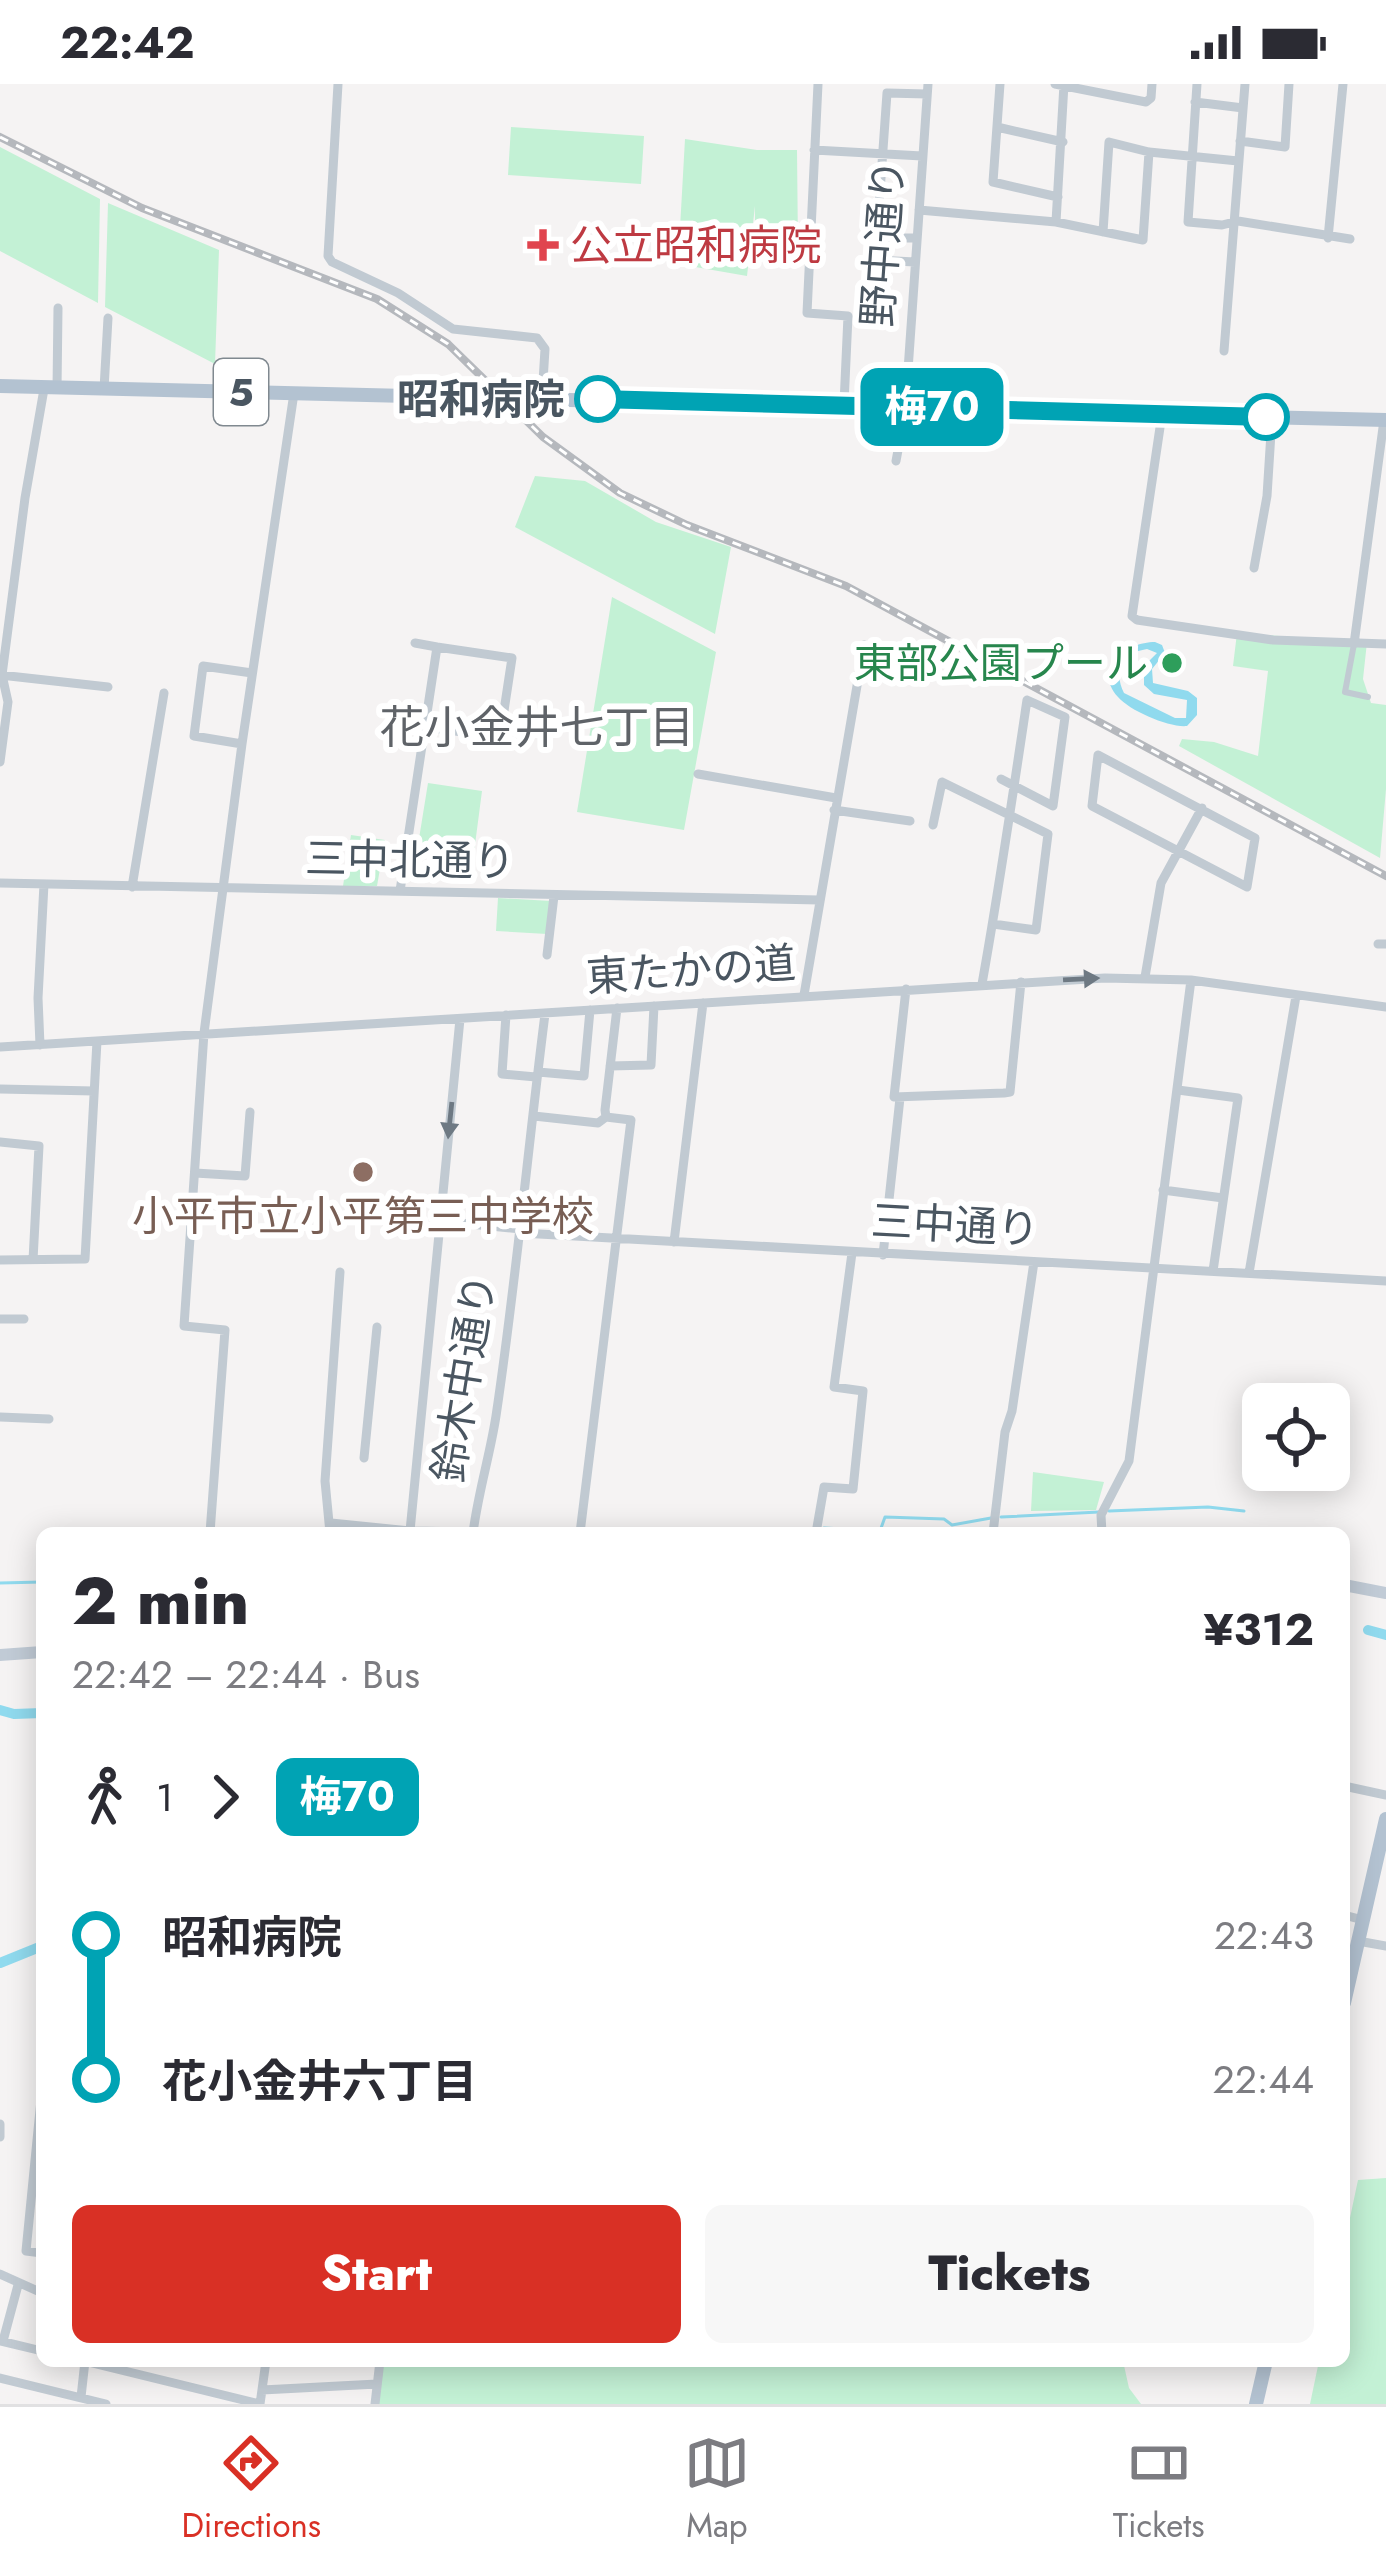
<!DOCTYPE html>
<html lang="en">
<head>
<meta charset="utf-8">
<style>
	:root { --surface:#fff; --page:#f7f7f7; --text:#2b2b33; --muted:#7c7c81; --line:#e1e1e2; --accent:#d93025 }
	body { margin:0; font-family:Jost,"Noto Sans JP",sans-serif; background:var(--page); color:var(--text); height:100vh; display:flex; flex-direction:column; font-size:45px; white-space:nowrap }
	* { box-sizing:border-box; margin:0 }
	p { font-size:39px; color:var(--muted) }
	.icon { flex:none; width:66px; height:66px; fill:none; stroke:currentColor; stroke-width:2; stroke-linecap:round; stroke-linejoin:round }
	.map { position:relative; flex:1; overflow:hidden }
	.panel { position:absolute; left:36px; top:1443px; width:1314px; height:840px; display:flex; flex-direction:column; background:var(--surface); border-radius:18px; box-shadow:0 6px 30px #0003 }
	.panel>* { flex:none }
	.badge { padding:0 24px; border-radius:18px; font-size:42px; line-height:78px }
	.fabs { position:absolute; left:1242px; top:1299px; display:grid; gap:24px }
	.fabs a { display:grid; place-items:center; width:108px; height:108px; border-radius:18px; background:var(--surface); box-shadow:0 6px 30px #0003; font-size:60px }
	.map>.badge { position:absolute; translate:-50% -50%; box-shadow:0 0 0 6px #fff }
	.legs { display:flex; align-items:center; gap:18px; height:132px; padding:0 36px; font-size:39px }
	.legs p { margin-inline-start:auto }
	.head { display:flex; align-items:center; justify-content:space-between; height:204px; padding:0 36px }
	h1 { font-size:66px; font-weight:800; line-height:90px }
	.action { display:flex; gap:24px; margin-top:auto; padding:24px 36px }
	.action a { flex:1; height:138px; border-radius:18px; background:var(--accent); color:#fff; font-size:48px; font-weight:800; line-height:138px; text-align:center }
	.action a+a { background:var(--page); color:var(--text) }
	ul { padding:0 36px; list-style:none }
	li { display:flex; align-items:center; gap:42px; height:144px; font-size:45px }
	li i { display:grid; place-items:center; width:18px; height:100%; margin:0 15px; background:currentColor }
	li i::after { content:''; width:30px; height:30px; margin:-15px; border:9px solid; border-radius:50%; background:var(--surface) }
	li p { margin-inline-start:auto }
	li:first-child i { background:linear-gradient(#0000 50%,currentColor 0) }
	li:last-child i { background:linear-gradient(currentColor 50%,#0000 0) }
	.status { display:flex; justify-content:space-between; align-items:center; height:84px; padding:0 60px; background:var(--surface); direction:ltr }
	.status svg { height:33px; fill:currentColor }
	.tabs { display:flex; justify-content:space-around; align-items:center; height:168px; border-top:3px solid var(--line); background:var(--surface); font-size:33px; color:var(--muted) }
	.tabs a { display:grid; justify-items:center; gap:6px }
	.tabs .selected { color:var(--accent) }
	.map>svg:first-child { display:block }
	.green { fill:#c3f1d5 }
	.water { fill:#90daee; fill-rule:evenodd }
	.lines { fill:none; stroke-linecap:round; stroke-linejoin:round }
	.stream { stroke:#90daee; stroke-width:3 }
	.canal { stroke:#90daee; stroke-width:10 }
	.pedestrian { stroke:#c1cad2; stroke-width:6 }
	.minor { stroke:#c1cad2; stroke-width:9 }
	.secondary { stroke:#c1cbd6; stroke-width:12 }
	.primary { stroke:#b3c2d1; stroke-width:14 }
	.rail-casing { stroke:#b5b8bd; stroke-width:8 }
	.rail { stroke:#fff; stroke-width:3; stroke-dasharray:9; stroke-linecap:butt }
	.oneway { fill:#6e7983 }
	.line-1-casing { stroke:#fff; stroke-width:27 }
	.line-1 { stroke:#00a3b4; stroke-width:18 }
	.health-dot { fill:#e0444e; stroke:#fff; stroke-width:4.5 }
	.stop-1-dot { fill:#fff; stroke:#00a3b4; stroke-width:6 }
	.leisure-dot { fill:#2e9e5b; stroke:#fff; stroke-width:4.5 }
	.education-dot { fill:#8d6e63; stroke:#fff; stroke-width:4.5 }
	.labels { text-anchor:middle; dominant-baseline:central; stroke-width:12; stroke-linejoin:round; paint-order:stroke }
	.shield { fill:#fff; stroke:#808990; stroke-width:3 }
	.shield-label { font-size:39px; font-weight:bold; fill:#4a5661 }
	.street-label { font-size:42px; fill:#4a5661; stroke:#fff }
	.health-label { font-size:42px; fill:#be3a42; stroke:#fff; text-anchor:start }
	.stop-label { font-size:42px; font-weight:bold; fill:#4a5661; stroke:#fff; text-anchor:end }
	.leisure-label { font-size:42px; fill:#27864d; stroke:#fff; text-anchor:end }
	.education-label { font-size:42px; fill:#785e54; stroke:#fff }
	.neighbourhood-label { font-size:45px; fill:#5f6368; stroke:#fff }
</style>
</head>
<body>
<div class="status"><b>22:42</b><svg viewBox="0 0 49 12"><path d="M0 12V9h3v3zM5 12V6h3v6zM10 12V3h3v9zM15 12V0h3v12zM26 1h20v11H26zM47 4h2v5h-2z"/></svg></div>
<div class="map">
<svg width="1386" height="2320" viewBox="0 0 1386 2320">
	<rect width="100%" height="100%" fill="#f5f3f3"/>
	<path class="green" d="M 511,43 L 644,52 L 641,100 L 508,91 Z
		M 685,55 L 757,66 L 797,66 L 798,164 L 755,164 L 755,122 L 747,192 L 678,180 Z
		M 0,63 L 100,115 L 98,219 L 0,167 Z
		M 108,119 L 219,166 L 215,280 L 105,223 Z
		M 535,392 L 585,397 L 656,438 L 731,463 L 715,550 L 515,443 Z
		M 612,513 L 716,568 L 684,746 L 577,728 Z
		M 1237,549 L 1367,558 L 1363,595 L 1371,619 L 1386,621 L 1386,705 L 1380,774 L 1179,662 L 1182,655 L 1214,658 L 1258,672 L 1268,587 L 1233,582 Z
		M 428,699 L 482,707 L 473,776 L 417,767 Z
		M 351,751 L 385,756 L 377,802 L 343,802 Z
		M 498,814 L 551,817 L 547,850 L 496,847 Z
		M 1033,1388 L 1104,1398 L 1096,1426 L 1031,1427 Z
		M 1386,2094 L 1386,2320 L 1310,2320 L 1319,2277 L 1344,2277 L 1344,2162 L 1358,2096 Z
		M 382,2277 L 1123,2277 L 1129,2304 L 1141,2320 L 377,2320 Z"/>
	<path class="water" d="M 1155,558 L 1162,561 L 1165,569 L 1152,585 L 1153,599 L 1188,607 L 1197,614 L 1197,631 L 1187,642 C 1170,644 1130,627 1118,613 C 1092,583 1126,558 1155,558 ZM 1147,565 L 1157,569 L 1144,582 L 1144,601 L 1154,610 L 1187,616 L 1186,634 L 1175,634 L 1124,609 C 1113,586 1122,569 1147,565 Z"/>
	<g class="lines">
		<path class="stream" d="M 1109,1427 L 1208,1423 L 1244,1427
			M 1001,1433 L 1099,1428
			M 823,1449 L 824,1444 L 880,1447 L 885,1433 L 944,1435 L 952,1441 L 991,1434
			M 0,1499 L 42,1498"/>
		<path class="canal" d="M 1368,1546 L 1386,1551
			M 0,1626 L 14,1630 L 42,1629
			M 0,1879 L 42,1862"/>
		<path class="pedestrian" d="M 1354,560 L 1345,608 L 1368,613"/>
		<path class="minor" d="M 338,0 L 328,172 L 332,178 L 398,209 L 453,245 L 537,254 L 545,265 L 542,314
			M 818,0 L 807,229 L 848,232 L 844,320
			M 1000,0 L 993,98 L 1058,113
			M 1055,0 L 1146,18 L 1151,14 L 1152,0
			M 1197,0 L 1188,138 L 1222,141 L 1238,137 L 1350,155
			M 1195,18 L 1243,24
			M 997,43 L 1063,58
			M 1240,57 L 1285,63 L 1289,0
			M 814,66 L 922,72
			M 879,122 L 887,9 L 927,10
			M 919,126 L 1056,138 L 1143,156 L 1149,68
			M 1056,138 L 1064,0
			M 1103,148 L 1109,58 L 1149,68 L 1238,77
			M 1328,154 L 1343,0
			M 915,178 L 876,176 L 878,154 L 917,154
			M 1224,267 L 1245,0
			M 57,305 L 58,224
			M 104,305 L 108,234
			M 1162,330 L 1132,532 L 1137,536 L 1273,556 L 1386,560
			M 896,377 L 905,329 L 928,0
			M 1254,484 L 1267,412 L 1272,333
			M 415,559 L 437,563
			M 1354,560 L 1384,336
			M 0,591 L 108,603
			M 242,660 L 194,652 L 203,582 L 252,589
			M 1098,671 L 1255,754 L 1247,803 L 1092,722 Z
			M 0,678 L 8,618 L 2,591 L 25,414 L 44,305
			M 698,690 L 836,714
			M 834,726 L 910,737
			M 933,741 L 942,698 L 1048,750 L 1036,846 L 993,840
			M 0,799 L 819,816
			M 132,803 L 164,609
			M 400,807 L 437,563 L 512,574 L 500,653 L 425,643
			M 1378,860 L 1386,860
			M 547,871 L 554,812
			M 1145,893 L 1161,799 L 1202,724
			M 982,900 C 999,805 1013,710 1027,616 L 1065,633 L 1053,722 L 1001,695
			M 906,905 L 894,1013 L 1004,1009 L 1010,1008 L 1021,898
			M 804,911 L 864,561
			M 506,931 L 502,990 L 536,993
			M 40,961 L 38,914 L 44,800
			M 0,963 L 1105,894 L 1191,896 L 1386,923
			M 610,982 L 651,981 L 654,922
			M 538,988 L 584,992 L 590,926
			M 0,1005 L 94,1007
			M 1178,1006 L 1238,1014 L 1213,1187
			M 534,1032 L 598,1039 L 606,1033
			M 0,1058 L 39,1062 L 33,1176
			M 195,1089 L 245,1092 L 250,1028
			M 1163,1106 L 1223,1114
			M 439,1137 L 521,1145
			M 521,1149 L 1386,1197
			M 674,1158 L 703,919
			M 883,1171 L 900,1014
			M 0,1176 L 85,1175 L 97,957
			M 1249,1189 L 1296,912
			M 0,1235 L 24,1235
			M 0,1333 L 49,1335
			M 364,1374 L 377,1243
			M 331,1439 L 410,1447 L 473,1448
			M 410,1447 L 460,935
			M 210,1449 L 225,1246 L 184,1242 L 204,949 L 242,660 L 294,309
			M 330,1449 L 325,1397 L 340,1188
			M 473,1449 C 478,1409 490,1371 496,1332 C 516,1198 528,1063 545,930
			M 580,1449 L 631,1036 L 606,1033 L 605,1026 L 617,924
			M 816,1449 L 824,1403 L 853,1405 L 863,1307 L 834,1303 L 852,1169
			M 993,1449 L 1005,1348 L 1012,1327 L 1034,1178
			M 1102,1449 L 1101,1431 L 1129,1377 L 1191,896
			M 1344,1702 L 1386,1711
			M 1344,1831 L 1363,1836
			M 1358,1857 L 1386,1862
			M 42,2006 L 26,2167 L 42,2169
			M 0,2040 L 0,2053
			M 0,2190 L 42,2209
			M 1,2257 L 42,2267
			M 3,2257 L 18,2201
			M 84,2277 L 260,2320 L 266,2277
			M 0,2294 L 106,2320
			M 262,2306 L 377,2300
			M 81,2313 L 85,2277
			M 375,2320 L 380,2277"/>
		<path class="secondary" d="M 1344,1501 L 1386,1509
			M 0,1571 L 42,1568"/>
		<path class="primary" d="M 0,302 L 1386,336
			M 1344,1919 L 1386,1735
			M 1256,2320 L 1266,2277"/>
		<g class="rail-casing">
			<path id="rail" d="M 0,53 L 142,124 L 377,215 L 448,260 L 543,353 L 620,409 L 687,441 L 846,502 L 1386,792"/>
		</g>
		<use href="#rail" class="rail"/>
	</g>
	<defs><path id="oneway-solid" d="M-6-.8H1V-3.2L6.5 0L1 3.2V.8H-6Z" transform="scale(3)"/></defs>
	<g class="oneway">
		<use href="#oneway-solid" transform="translate(1081 895) rotate(-3)"/>
		<use href="#oneway-solid" transform="translate(450 1036) rotate(96)"/>
	</g>
	<g class="lines">
		<g class="line-1-casing">
			<path id="line-1" d="M 598,315 L 1266,333"/>
		</g>
		<use href="#line-1" class="line-1"/>
	</g>
	<path class="health-dot" d="M537 143h12v12h12v12h-12v12h-12v-12h-12v-12h12z"/>
	<g class="stop-1-dot">
		<circle cx="598" cy="315" r="21"/>
		<circle cx="1266" cy="333" r="21"/>
	</g>
	<circle class="leisure-dot" cx="1172" cy="579" r="12"/>
	<circle class="education-dot" cx="363" cy="1088" r="12"/>
	<g class="labels">
		<rect class="shield" x="214" y="275" width="54" height="66" rx="9"/>
		<g class="shield-label">
			<text x="241" y="308">5</text>
		</g>
		<g class="street-label">
			<text transform="translate(883 159) rotate(-86)">野中通り</text>
			<text transform="translate(410 776) rotate(1)">三中北通り</text>
			<text transform="translate(691 886) rotate(-4)">東たかの道</text>
			<text transform="translate(955 1141) rotate(3)">三中通り</text>
			<text transform="translate(464 1294) rotate(-81)">鈴木中通り</text>
		</g>
		<g class="health-label">
			<text x="570" y="161">公立昭和病院</text>
		</g>
		<g class="stop-label">
			<text x="565" y="315">昭和病院</text>
		</g>
		<g class="leisure-label">
			<text x="1148" y="579">東部公園プール</text>
		</g>
		<g class="education-label">
			<text x="363" y="1132">小平市立小平第三中学校</text>
		</g>
		<g class="neighbourhood-label">
			<text x="537" y="643">花小金井七丁目</text>
		</g>
	</g>
</svg>
<div class="fabs">
<a><svg class="icon" aria-label="locate" viewBox="0 0 24 24"><circle cx="12" cy="12" r="6"/><path d="M12 2v4M12 18v4M2 12h4M18 12h4"/></svg></a>
</div>
<b class="badge" style="left:932px;top:323px;background:#00a3b4;color:#fff">梅70</b>
<section class="panel">
<div class="head"><div><h1>2 min</h1><p>22:42 – 22:44 · Bus</p></div><b>¥312</b></div>
<div class="legs"><svg class="icon" aria-label="walk" viewBox="0 0 24 24"><circle cx="13" cy="4" r="2"/><path d="M13 8l-2 6 4 7M11 14l-3 7M7 12l3-4h3l4 4"/></svg>1<svg class="icon" aria-label="forward" viewBox="0 0 24 24"><path d="M9 5l7 7-7 7"/></svg><b class="badge" style="background:#00a3b4;color:#fff">梅70</b></div>
<ul>
<li><i style="color:#00a3b4"></i><b>昭和病院</b><p>22:43</p></li>
<li><i style="color:#00a3b4"></i><b>花小金井六丁目</b><p>22:44</p></li>
</ul>
<div class="action"><a>Start</a><a>Tickets</a></div>
</section>
</div>
<nav class="tabs">
<a class="selected"><svg class="icon" aria-label="directions" viewBox="0 0 24 24"><path d="M12 3l9 9-9 9-9-9zM9 14v-3h6M13 9l2 2-2 2"/></svg>Directions</a>
<a><svg class="icon" aria-label="map" viewBox="0 0 24 24"><path d="M3 6l6-2 6 2 6-2v14l-6 2-6-2-6 2zM9 4v14M15 6v14"/></svg>Map</a>
<a><svg class="icon" aria-label="tickets" viewBox="0 0 24 24"><path d="M3 7h18v10H3zM15 7v10"/></svg>Tickets</a>
</nav>
</body>
</html>
